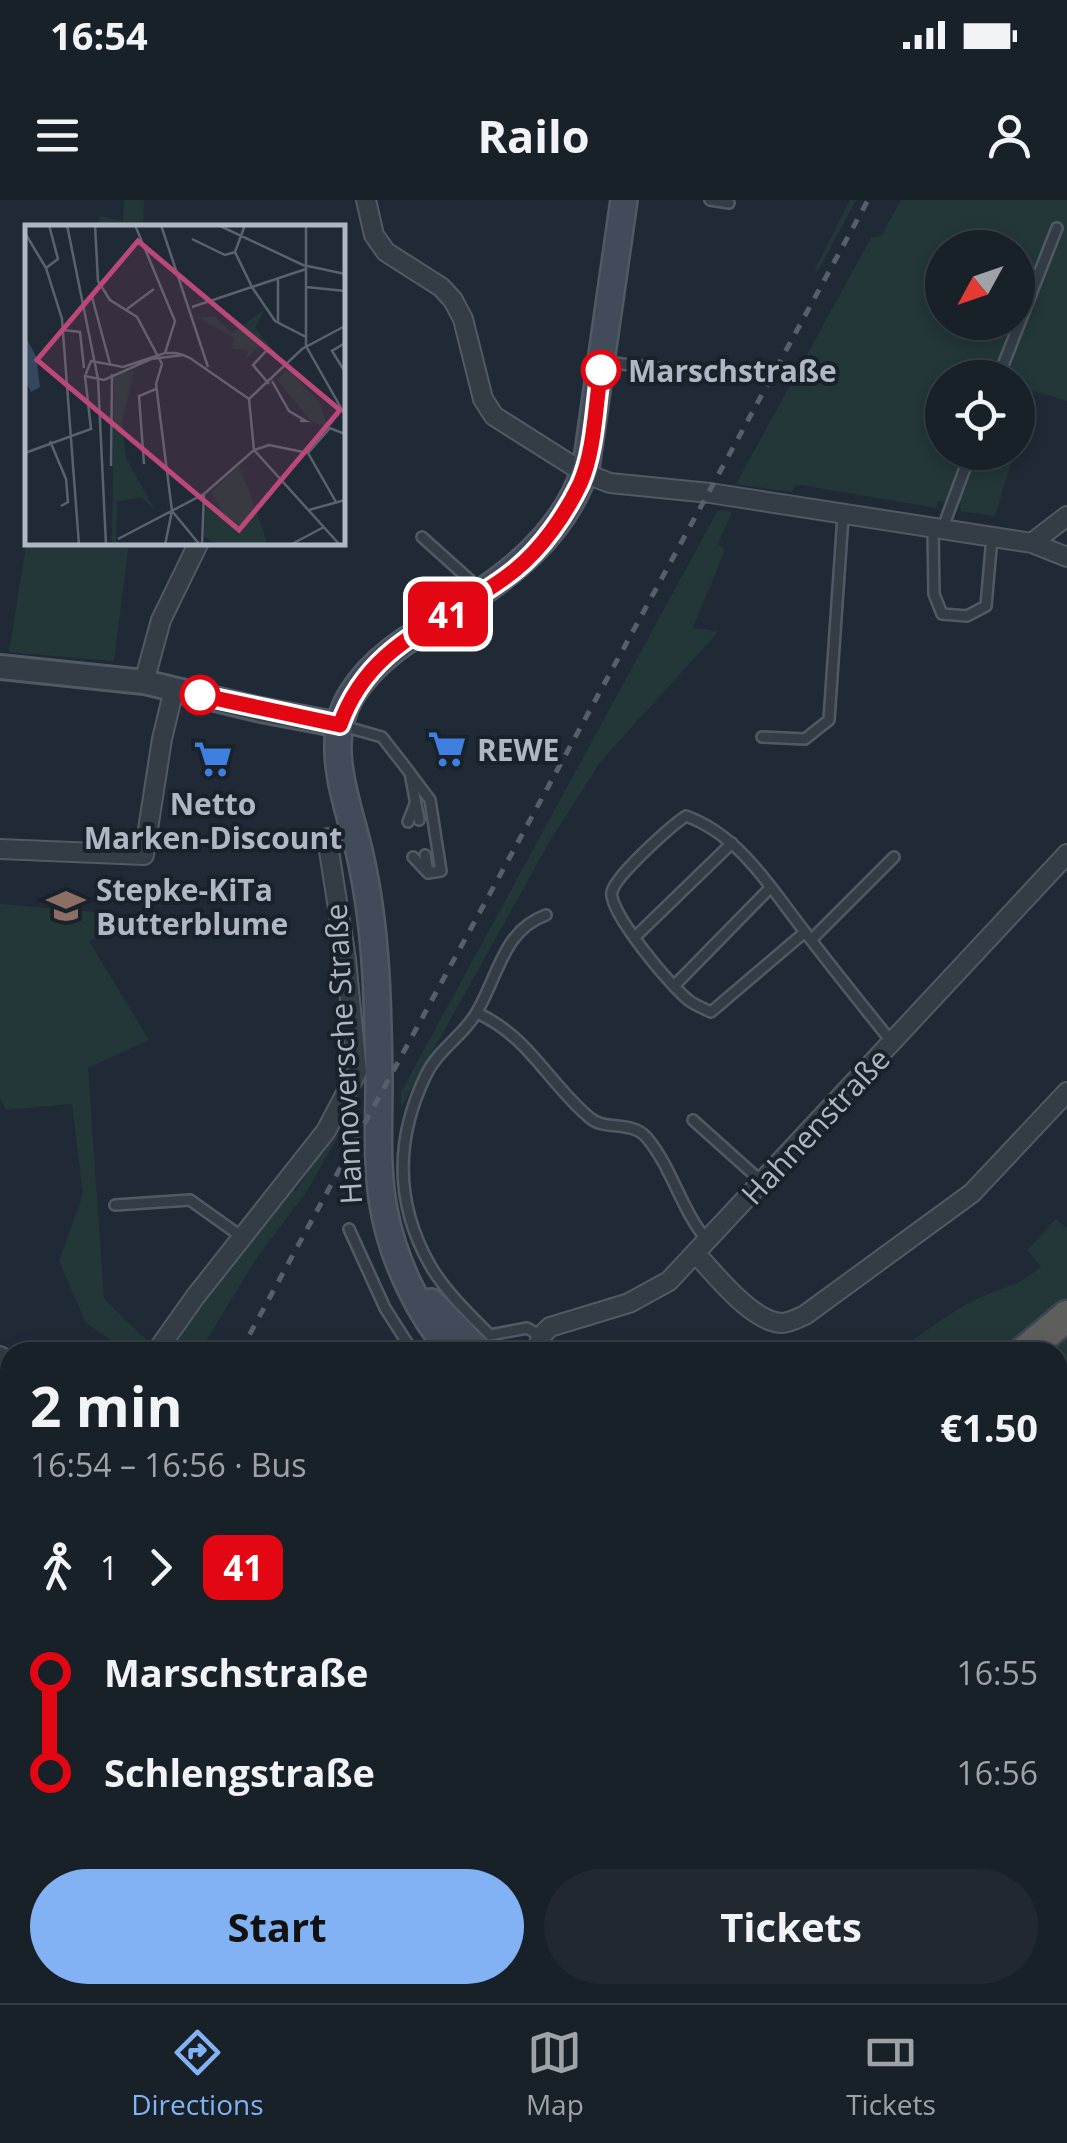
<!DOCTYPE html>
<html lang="en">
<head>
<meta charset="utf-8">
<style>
	:root { --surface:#182028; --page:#212830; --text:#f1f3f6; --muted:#9fa3a8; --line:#363e45; --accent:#82b2f4 }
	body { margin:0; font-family:"Open Sans",sans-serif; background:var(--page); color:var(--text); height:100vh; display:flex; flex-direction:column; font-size:38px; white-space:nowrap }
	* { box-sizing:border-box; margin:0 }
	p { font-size:32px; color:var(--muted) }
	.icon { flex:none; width:55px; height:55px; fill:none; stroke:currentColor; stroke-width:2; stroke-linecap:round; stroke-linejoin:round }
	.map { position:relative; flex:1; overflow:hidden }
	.details { position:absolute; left:0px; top:1142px; width:1068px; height:662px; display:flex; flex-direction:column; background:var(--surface); border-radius:30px 30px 0 0; box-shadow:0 5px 15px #0003,0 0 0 2px var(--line) }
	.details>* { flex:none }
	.badge { padding:0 20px; border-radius:15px; font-size:35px; line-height:65px }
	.needle { width:65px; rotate:230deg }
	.fabs { position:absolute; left:925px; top:30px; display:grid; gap:20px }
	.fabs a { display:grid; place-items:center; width:110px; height:110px; border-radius:50%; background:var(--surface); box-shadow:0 5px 15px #0003,0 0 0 2px var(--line); font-size:50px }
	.map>.badge { position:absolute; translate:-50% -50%; box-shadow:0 0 0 5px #fff }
	.legs { display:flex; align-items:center; gap:15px; height:110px; padding:0 30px; font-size:32px }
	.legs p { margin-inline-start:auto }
	.headline { display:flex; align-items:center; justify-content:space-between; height:170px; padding:0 30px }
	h1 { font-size:55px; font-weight:700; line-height:75px }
	.primary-button { display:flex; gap:20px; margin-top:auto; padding:20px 30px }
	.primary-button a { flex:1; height:115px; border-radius:60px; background:var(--accent); color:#111; font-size:40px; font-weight:700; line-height:115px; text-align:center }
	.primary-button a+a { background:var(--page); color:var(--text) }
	ul { padding:0 30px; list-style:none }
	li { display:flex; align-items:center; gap:35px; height:100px; font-size:38px }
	li i { display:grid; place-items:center; width:15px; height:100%; margin:0 12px; background:currentColor }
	li i::after { content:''; width:25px; height:25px; margin:-12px; border:8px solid; border-radius:50%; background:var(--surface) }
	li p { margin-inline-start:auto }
	li:first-child i { background:linear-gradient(#0000 50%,currentColor 0) }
	li:last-child i { background:linear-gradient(currentColor 50%,#0000 0) }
	.status { display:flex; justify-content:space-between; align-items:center; height:70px; padding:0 50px; background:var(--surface); direction:ltr }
	.status svg { height:28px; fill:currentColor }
	header { display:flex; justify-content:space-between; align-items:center; height:130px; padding:0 30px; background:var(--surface); font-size:45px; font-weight:700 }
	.menu { display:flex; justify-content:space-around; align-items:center; height:140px; border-top:2px solid var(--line); background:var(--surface); font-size:28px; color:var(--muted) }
	.menu a { display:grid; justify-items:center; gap:5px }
	.menu .selected { color:var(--accent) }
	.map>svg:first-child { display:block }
	.green { fill:#233738; fill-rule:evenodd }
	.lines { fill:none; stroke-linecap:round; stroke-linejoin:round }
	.service-casing { stroke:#515a64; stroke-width:14 }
	.minor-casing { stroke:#515a64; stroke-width:22 }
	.tertiary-casing { stroke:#515a64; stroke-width:28 }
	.secondary-casing { stroke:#515a64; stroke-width:30 }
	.trunk-casing { stroke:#3e4751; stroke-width:35 }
	.service { stroke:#343c46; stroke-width:9 }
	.minor { stroke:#343c46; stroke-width:18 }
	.tertiary { stroke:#343c46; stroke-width:22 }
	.secondary { stroke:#424b59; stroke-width:25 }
	.trunk { stroke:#5e5e5c; stroke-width:30 }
	.rail { stroke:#55606d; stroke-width:5; stroke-dasharray:10 10; stroke-linecap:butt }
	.line-1-casing { stroke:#fff; stroke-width:22 }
	.line-1 { stroke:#e30613; stroke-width:15 }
	.stop-1-dot { fill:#fff; stroke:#e30613; stroke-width:5 }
	.labels { text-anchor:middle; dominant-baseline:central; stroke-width:8; stroke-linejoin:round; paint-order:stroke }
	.stop-label { font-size:30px; font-weight:bold; fill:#aeb7c3; stroke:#19212b; text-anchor:start }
	.poi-label { font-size:30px; font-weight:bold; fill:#aeb7c3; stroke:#19212b; text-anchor:start }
	.street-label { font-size:30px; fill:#aeb7c3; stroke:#19212b }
	.inset-road { fill:none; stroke:#59626e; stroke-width:2.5 }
	.view { fill:#bc487a; fill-opacity:0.15; stroke:#bc487a; stroke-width:5 }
	.inset-edge { fill:none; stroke:#aeb7c3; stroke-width:5 }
</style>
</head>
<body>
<div class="status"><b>16:54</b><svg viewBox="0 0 49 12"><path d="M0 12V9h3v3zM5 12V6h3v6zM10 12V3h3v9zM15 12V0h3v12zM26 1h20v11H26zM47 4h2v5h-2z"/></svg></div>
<header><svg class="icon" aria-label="menu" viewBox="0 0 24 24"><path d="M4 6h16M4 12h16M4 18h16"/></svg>Railo<svg class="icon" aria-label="person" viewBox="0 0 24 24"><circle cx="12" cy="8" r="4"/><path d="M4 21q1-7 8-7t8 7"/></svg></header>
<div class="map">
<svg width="1067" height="1803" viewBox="0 0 1067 1803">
	<rect width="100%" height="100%" fill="#202a36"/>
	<path class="green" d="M 124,0 L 144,0 L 143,27 L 98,27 L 100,16 L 123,21 Z
		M 850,0 L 856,0 L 818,71 L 814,71 Z
		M 901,0 L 1067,0 L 1067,201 L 1033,191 L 1018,242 L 1018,178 L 942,178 L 942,252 L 1014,253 L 995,316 L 960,311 L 961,305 L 938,301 L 936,308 L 801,285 L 795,286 L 792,292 L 736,284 L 871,38 L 881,36 ZM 942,48 L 1018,48 L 1018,122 L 942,122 Z
		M 718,310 L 732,312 L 718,344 L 725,350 L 693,428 L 719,431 L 601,561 L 551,639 L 401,908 L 401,892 Z
		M 27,340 L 28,342 L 129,343 L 114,461 L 9,452 Z
		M 0,704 L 142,716 L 89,741 L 149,840 L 88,868 L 104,1099 L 151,1144 L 146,1152 L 128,1152 L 86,1123 L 59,1061 L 83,994 L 72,904 L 6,910 L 0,898 Z
		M 331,933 L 339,935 L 305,994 L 258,1056 L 199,1152 L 164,1152 L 288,988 L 296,991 Z
		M 1056,1019 L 1067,1028 L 1067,1107 L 1008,1152 L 897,1152 C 922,1134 948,1113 977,1099 C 1005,1086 1015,1088 1041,1067 L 1027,1050 Z
		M 1067,1132 L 1067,1185 L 1058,1194 L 1058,1152 L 1042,1152 Z
		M 1067,1248 L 1067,1313 L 1058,1324 L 1058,1258 Z
		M 10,1414 L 10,1498 L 0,1516 L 0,1431 Z"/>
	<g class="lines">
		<g class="service-casing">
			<path id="service" d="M 710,0 L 729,3
				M 606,162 L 688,172
				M 998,178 L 1057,28
				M 933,328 L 934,394 L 942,414 L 967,416 L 986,406 L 992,337
				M 942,330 L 971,252
				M 422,337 L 481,390
				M 343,526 L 382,537 L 410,573 L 419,620
				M 762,537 L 805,539 L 829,520 L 843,316
				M 412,576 L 430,600 L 441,671 L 428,673 L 425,655
				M 408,622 L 415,604
				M 413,657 L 428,673
				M 805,732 L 711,812 C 705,809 697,806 691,802 C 673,790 607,710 612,692 C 615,676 671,626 686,616 C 741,636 771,689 805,732 C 833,769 862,805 891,841
				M 635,737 L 732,643
				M 811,740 L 894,657
				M 675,785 L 771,687
				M 477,813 C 530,837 548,883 590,918 C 605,931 632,920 647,938 C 672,968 681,1009 706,1039
				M 693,920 L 761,981
				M 115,1005 L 190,1000 L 242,1037
				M 349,1029 L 385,1108 L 413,1152
				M 541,1136 L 527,1128 L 490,1135 C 469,1114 445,1091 430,1065 C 395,1003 395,939 426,875 C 438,849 465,835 478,810 C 499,773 504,730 546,715
				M 1058,1748 L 1067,1738
				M 63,1795 L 105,1803
				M 314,1795 L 315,1803
				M 1005,1803 L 1012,1795"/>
		</g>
		<g class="minor-casing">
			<path id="minor" d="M 366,0 L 374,35 L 386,52 L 441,87 L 453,100 L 463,119 L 483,199 L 494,216 L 584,273 L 610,283 L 710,293 L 1032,343 L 1067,357
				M 1032,343 L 1067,316
				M 144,482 L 161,420 L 199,342
				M 0,649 L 144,655 L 162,539 L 174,489
				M 696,1054 C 716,1075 752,1122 782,1123 C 789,1123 798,1118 805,1115 L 972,993 L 1067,892
				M 156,1152 L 195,1097 L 326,931 L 357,872 L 346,759 L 327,638
				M 537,1152 L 541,1136 L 550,1127 L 629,1103 L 669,1081 L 1067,654
				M 0,1156 L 10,1162
				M 0,1427 L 10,1409
				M 0,1758 L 10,1745
				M 395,1803 L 398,1795"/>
		</g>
		<g class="tertiary-casing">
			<path id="tertiary" d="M 0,467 L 144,482 L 261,510 L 340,525
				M 1058,1348 L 1067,1336
				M 1058,1524 L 1067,1514
				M 795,1803 L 802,1795"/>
		</g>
		<g class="secondary-casing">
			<path id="secondary" d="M 431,1102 L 480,1152
				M 452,1152 C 419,1115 393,1059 384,1010 C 376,968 379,924 379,882 C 378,806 377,729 360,655 C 349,605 321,543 352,494 C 376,456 413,436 450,413 C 509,376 564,335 586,267 L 624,0"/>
		</g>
		<g class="trunk-casing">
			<path id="trunk" d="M 1024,1152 L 1067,1116
				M 1058,1209 L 1067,1200
				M 1058,1246 L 1067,1237
				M 494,1803 L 499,1795
				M 524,1803 L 530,1795
				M 555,1803 L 561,1795
				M 590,1803 L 600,1795"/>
		</g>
		<use href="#service" class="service"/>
		<use href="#minor" class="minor"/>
		<use href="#tertiary" class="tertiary"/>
		<use href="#secondary" class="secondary"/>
		<use href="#trunk" class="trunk"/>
		<path class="rail" d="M 240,1152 L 868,0
			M 1058,1569 L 1067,1559
			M 0,1593 L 10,1574
			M 0,1635 L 10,1617
			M 842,1803 L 851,1795"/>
	</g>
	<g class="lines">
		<g class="line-1-casing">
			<path id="line-1" d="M 200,495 L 340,525 C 371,437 449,423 515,370 C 542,348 565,315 580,284 C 595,250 595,206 601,170"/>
		</g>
		<use href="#line-1" class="line-1"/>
	</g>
	<defs>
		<g id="supermarket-bare" transform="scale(3)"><path d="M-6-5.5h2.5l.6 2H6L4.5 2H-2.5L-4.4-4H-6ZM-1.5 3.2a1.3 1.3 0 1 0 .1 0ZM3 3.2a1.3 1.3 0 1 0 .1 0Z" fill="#3f7fe0" stroke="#19212b" stroke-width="2.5" paint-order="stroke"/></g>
		<g id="school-bare" transform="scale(3)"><path d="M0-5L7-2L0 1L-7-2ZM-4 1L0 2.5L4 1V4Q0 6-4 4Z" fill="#8d6e63" stroke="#19212b" stroke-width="2.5" paint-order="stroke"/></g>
	</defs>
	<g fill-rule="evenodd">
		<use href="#supermarket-bare" x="447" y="549"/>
		<use href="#supermarket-bare" x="213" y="559"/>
		<use href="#school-bare" x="66" y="706"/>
	</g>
	<g class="stop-1-dot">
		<circle cx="601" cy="170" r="18"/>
		<circle cx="200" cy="495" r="18"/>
	</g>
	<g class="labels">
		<g class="stop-label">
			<text x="628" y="170">Marschstraße</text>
		</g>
		<g class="poi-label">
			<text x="477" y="549">REWE</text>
			<text x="213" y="603" text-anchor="middle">Netto<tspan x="213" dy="34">Marken-Discount</tspan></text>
			<text x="96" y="689">Stepke-KiTa<tspan x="96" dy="34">Butterblume</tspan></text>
		</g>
		<g class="street-label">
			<text transform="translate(343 854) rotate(-93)">Hannoversche Straße</text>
			<text transform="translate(815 926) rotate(-47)">Hahnenstraße</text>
		</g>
	</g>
	<g transform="translate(25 25)">
		<rect width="320" height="320" fill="#202a36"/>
		<path d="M 239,85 L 230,103 L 260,139 L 238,118 L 221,134 L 223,126 L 207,123 L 209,113 L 172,92 L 190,92 L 207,108 ZM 263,144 L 295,178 L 303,203 L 286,196 L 252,155 ZM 109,146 L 97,197 L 101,233 L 130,285 L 116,272 L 92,277 L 91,316 L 97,320 L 87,320 L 89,149 ZM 214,241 L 229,279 L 243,320 L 193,320 L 179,312 L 181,279 L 196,283 L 186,267 Z" fill="#233738"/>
		<path d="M 0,111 L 11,131 L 15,162 L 6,167 L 0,156 Z" fill="#34475d"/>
		<path class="inset-road" d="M 42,0 L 73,154 L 81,320M 70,0 L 73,56 L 85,75 L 112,92 L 137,139 L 131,159 L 147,286 L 140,320M 110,0 L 150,96 L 140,128M 136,0 L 183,142M 193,0 L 278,40 L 320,49M 220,0 L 210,27 L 227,62 L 250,96 L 281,112M 281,0 L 281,121 L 320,190M 0,8 L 21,43 L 37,94 L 54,320M 167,14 L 200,30 L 210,27M 21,43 L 33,34 L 24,0M 281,62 L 320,66M 67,72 L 85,139M 167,82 L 281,44M 102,84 L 129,64M 253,98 L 253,53M 38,105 L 55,107 L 59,143M 320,118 L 307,126 L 320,147M 244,123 L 228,140 L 244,159M 158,130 L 126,134 L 79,155 L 60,151 L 66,136 L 98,142 L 140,128 L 151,128 L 158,130 L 165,133 L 224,174 L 229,225 L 315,320M 247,156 L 264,186 L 281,196 L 275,196M 224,174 L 277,124 L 320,101M 25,216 L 41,254 L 43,277 L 36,281M 0,228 L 66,204 L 60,151M 283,228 L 311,277M 283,228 L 305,203 L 320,209M 119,239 L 114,171 L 131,164M 86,241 L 87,149M 284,285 L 320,275M 147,286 L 175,320M 93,314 L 179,269 L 229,225 L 244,220 L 283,228M 177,320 L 179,269M 265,320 L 299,302"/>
		<path class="view" d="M 113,16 L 315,185 L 214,305 L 12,135 Z"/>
		<rect width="320" height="320" class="inset-edge"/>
	</g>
</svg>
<div class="fabs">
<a><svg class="needle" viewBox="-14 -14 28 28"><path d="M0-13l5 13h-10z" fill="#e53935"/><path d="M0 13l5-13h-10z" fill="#9fa3a8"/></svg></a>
<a><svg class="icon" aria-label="locate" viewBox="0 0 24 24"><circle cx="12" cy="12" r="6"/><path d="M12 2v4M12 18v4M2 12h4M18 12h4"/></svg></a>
</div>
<b class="badge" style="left:448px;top:414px;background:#e30613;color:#fff">41</b>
<section class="details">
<div class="headline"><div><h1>2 min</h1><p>16:54 – 16:56 · Bus</p></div><b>€1.50</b></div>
<div class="legs"><svg class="icon" aria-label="walk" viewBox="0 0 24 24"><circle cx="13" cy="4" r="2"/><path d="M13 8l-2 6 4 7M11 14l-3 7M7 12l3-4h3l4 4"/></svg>1<svg class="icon" aria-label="forward" viewBox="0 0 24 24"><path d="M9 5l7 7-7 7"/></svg><b class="badge" style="background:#e30613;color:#fff">41</b></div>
<ul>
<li><i style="color:#e30613"></i><b>Marschstraße</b><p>16:55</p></li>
<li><i style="color:#e30613"></i><b>Schlengstraße</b><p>16:56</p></li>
</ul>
<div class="primary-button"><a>Start</a><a>Tickets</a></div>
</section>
</div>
<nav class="menu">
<a class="selected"><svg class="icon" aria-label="directions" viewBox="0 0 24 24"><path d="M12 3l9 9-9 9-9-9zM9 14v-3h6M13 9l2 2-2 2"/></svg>Directions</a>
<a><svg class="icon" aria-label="map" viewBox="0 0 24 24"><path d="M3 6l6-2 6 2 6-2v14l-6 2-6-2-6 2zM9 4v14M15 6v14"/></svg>Map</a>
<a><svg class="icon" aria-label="tickets" viewBox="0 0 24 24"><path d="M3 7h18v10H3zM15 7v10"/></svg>Tickets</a>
</nav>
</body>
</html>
